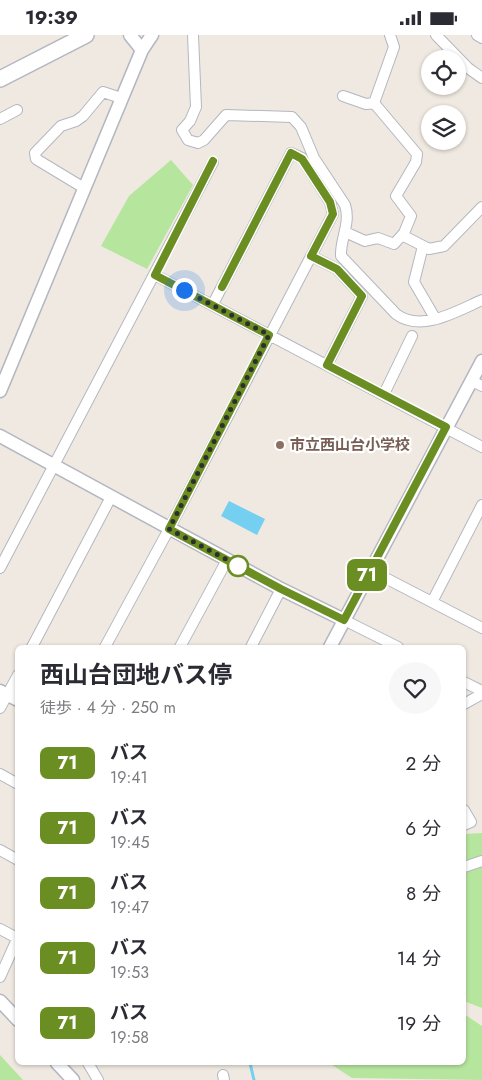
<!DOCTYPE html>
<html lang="ja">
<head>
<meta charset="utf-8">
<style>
	:root { --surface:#fff; --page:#f7f7f7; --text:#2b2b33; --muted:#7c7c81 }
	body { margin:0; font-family:Jost,"Noto Sans JP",sans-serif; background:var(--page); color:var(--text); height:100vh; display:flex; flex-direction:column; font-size:19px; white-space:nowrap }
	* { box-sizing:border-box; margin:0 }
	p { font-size:16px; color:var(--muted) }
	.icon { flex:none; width:28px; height:28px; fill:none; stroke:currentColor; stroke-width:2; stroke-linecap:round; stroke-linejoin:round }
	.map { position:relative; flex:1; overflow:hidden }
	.drawer { position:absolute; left:15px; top:610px; width:451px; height:420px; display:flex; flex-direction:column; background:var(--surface); border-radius:8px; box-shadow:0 1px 4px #0004 }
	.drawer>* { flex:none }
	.badge { padding:0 10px; border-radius:8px; font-size:18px; line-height:32px }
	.fabs { position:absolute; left:421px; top:15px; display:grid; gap:10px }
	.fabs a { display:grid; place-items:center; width:45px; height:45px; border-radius:50%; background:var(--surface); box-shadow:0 1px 4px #0004; font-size:25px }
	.you { position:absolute; width:25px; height:25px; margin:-12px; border:4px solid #fff; border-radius:50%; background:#1a73e8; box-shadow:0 0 0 8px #1a73e833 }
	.map>.badge { position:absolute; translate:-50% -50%; box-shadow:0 0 0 2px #fff }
	.round { display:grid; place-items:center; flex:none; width:52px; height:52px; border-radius:26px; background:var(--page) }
	.overview { display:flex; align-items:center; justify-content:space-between; height:85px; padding:0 25px }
	h1 { font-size:24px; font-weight:700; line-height:38px }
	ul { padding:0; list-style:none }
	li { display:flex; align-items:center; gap:15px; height:65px; padding:0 25px }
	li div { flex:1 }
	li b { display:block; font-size:19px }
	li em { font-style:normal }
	li .badge { min-width:55px; font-weight:700; text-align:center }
	.status { display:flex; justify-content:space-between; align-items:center; height:35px; padding:0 25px; background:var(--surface); direction:ltr }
	.status svg { height:14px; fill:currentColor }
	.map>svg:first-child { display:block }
	.green { fill:#b6e59e }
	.water { fill:#75cff0 }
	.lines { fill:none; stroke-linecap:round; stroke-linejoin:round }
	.stream { stroke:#75cff0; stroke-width:3 }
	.minor-casing { stroke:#b4b7c1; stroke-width:12 }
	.tertiary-casing { stroke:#b4b7c1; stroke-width:15 }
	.secondary-casing { stroke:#b4b7c1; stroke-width:18 }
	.minor { stroke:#fff; stroke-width:10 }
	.tertiary { stroke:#fff; stroke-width:12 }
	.secondary { stroke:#fff; stroke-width:15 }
	.line-casing { stroke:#fff; stroke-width:11 }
	.line { stroke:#6b8e23; stroke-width:8 }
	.walk { stroke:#2e2e2e; stroke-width:5; stroke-dasharray:0 9 }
	.education-dot { fill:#8d6e63; stroke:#fff; stroke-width:2 }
	.stop-dot { fill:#fff; stroke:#6b8e23; stroke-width:2.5 }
	.labels { text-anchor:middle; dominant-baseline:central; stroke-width:4.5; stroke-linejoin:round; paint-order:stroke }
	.education-label { font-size:15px; font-weight:bold; fill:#785e54; stroke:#fff; text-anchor:start }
</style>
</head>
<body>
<div class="status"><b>19:39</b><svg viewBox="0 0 49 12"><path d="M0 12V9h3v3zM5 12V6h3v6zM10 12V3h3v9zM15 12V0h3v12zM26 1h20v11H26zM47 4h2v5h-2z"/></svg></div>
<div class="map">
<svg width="482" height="1045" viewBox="0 0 482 1045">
	<rect width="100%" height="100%" fill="#efe9e1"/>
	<path class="green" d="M 171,125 L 193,150 L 147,234 L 101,211 L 129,161 Z
		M 482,798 L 482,973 L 464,966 L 464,799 Z
		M 464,979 L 482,991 L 482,1045 L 352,1043 L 329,1028 L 464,1028 Z
		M 0,1020 L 23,1045 L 0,1045 Z"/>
	<path class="water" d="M 229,466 L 265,484 L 257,500 L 221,481 Z"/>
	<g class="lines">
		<path class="stream" d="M 250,1028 L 254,1045"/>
		<g class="minor-casing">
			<path id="minor" d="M 193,0 L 196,72 L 190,86 L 182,95 L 188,105 L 198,108 L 204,105 L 226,80 L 292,82 L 301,92 L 314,123 L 345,170 C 351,188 340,204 341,221 L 396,279 C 421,298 457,276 482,265
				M 436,0 L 468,33 L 482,43
				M 477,0 L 482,3
				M 343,61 L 366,69 L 374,68
				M 0,84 L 17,75
				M 84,153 L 36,124 L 35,118 L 61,91 L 76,86 L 83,81 L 103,57 L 121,63
				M 345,197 L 365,206 L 378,203 L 394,209 L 404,198 L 411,181 L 396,161 L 416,127 L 417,119 L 374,68 L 394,12 L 390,0
				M 402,200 L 429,214 L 444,211 L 482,172
				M 423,211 L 414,247 L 435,283
				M 311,221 L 337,234 L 362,261 L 327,330
				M 155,240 L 482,412
				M 472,346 L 482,351
				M 384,359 L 412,301
				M 0,533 L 213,127
				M 370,535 L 482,593
				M 432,567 L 482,470
				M 344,585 L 398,612
				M 32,612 L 111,462
				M 105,612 L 169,494 L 333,179 L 330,167 L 302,123 L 291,118 L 213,269
				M 180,612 L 227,525
				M 251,612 L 281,554
				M 464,647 L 482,656
				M 464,669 L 482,659
				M 0,673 L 18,640
				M 0,739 L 18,749
				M 464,775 L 471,787 L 464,790
				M 0,815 L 18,825
				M 464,832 L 482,826
				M 0,894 L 17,903
				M 0,942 L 18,902
				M 88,1028 L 98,1045
				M 223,1040 L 224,1045"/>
		</g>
		<g class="tertiary-casing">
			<path id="tertiary" d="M 142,15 L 152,0
				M 0,356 L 142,15 L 130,0
				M 0,401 L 281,554 L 344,585
				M 330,612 L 482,326
				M 0,656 L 18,665
				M 0,966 L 18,985
				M 57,1028 L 73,1045"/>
		</g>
		<g class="secondary-casing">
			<path id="secondary" d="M 0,44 L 86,0"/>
		</g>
		<use href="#minor" class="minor"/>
		<use href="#tertiary" class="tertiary"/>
		<use href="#secondary" class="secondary"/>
	</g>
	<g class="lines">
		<g class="line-casing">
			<path id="line" d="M 213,126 L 155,240 L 269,300 L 169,494 L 281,554 L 344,585 L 446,392 L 327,330 L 362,261 L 337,234 L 311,221 L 333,179 L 330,167 L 302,124 L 291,118 L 222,252"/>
		</g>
		<use href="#line" class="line"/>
		<path class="walk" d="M 184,255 L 269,300 L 169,494 L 241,532 L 238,531"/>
	</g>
	<circle class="education-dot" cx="280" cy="410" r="5"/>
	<circle class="stop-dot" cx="238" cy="531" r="10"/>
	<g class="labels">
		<g class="education-label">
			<text x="290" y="410">市立西山台小学校</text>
		</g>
	</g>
</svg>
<div class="fabs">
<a><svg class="icon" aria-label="locate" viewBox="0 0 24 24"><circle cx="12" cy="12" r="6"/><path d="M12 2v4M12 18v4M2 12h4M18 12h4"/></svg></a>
<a><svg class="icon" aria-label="layers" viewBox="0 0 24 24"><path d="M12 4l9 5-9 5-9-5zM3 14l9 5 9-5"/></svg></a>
</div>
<div class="you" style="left:184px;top:255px"></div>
<b class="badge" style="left:367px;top:540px;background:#6b8e23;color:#fff">71</b>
<section class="drawer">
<div class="overview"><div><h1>西山台団地バス停</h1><p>徒歩 · 4 分 · 250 m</p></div><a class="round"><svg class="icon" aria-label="heart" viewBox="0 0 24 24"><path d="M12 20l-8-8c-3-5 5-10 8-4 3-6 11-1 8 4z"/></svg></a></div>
<ul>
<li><span class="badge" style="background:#6b8e23;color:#fff">71</span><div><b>バス</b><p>19:41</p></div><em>2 分</em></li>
<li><span class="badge" style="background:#6b8e23;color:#fff">71</span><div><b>バス</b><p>19:45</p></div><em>6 分</em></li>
<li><span class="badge" style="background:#6b8e23;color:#fff">71</span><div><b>バス</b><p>19:47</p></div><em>8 分</em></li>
<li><span class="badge" style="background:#6b8e23;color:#fff">71</span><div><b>バス</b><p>19:53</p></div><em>14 分</em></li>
<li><span class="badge" style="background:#6b8e23;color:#fff">71</span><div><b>バス</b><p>19:58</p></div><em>19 分</em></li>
</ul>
</section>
</div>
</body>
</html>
